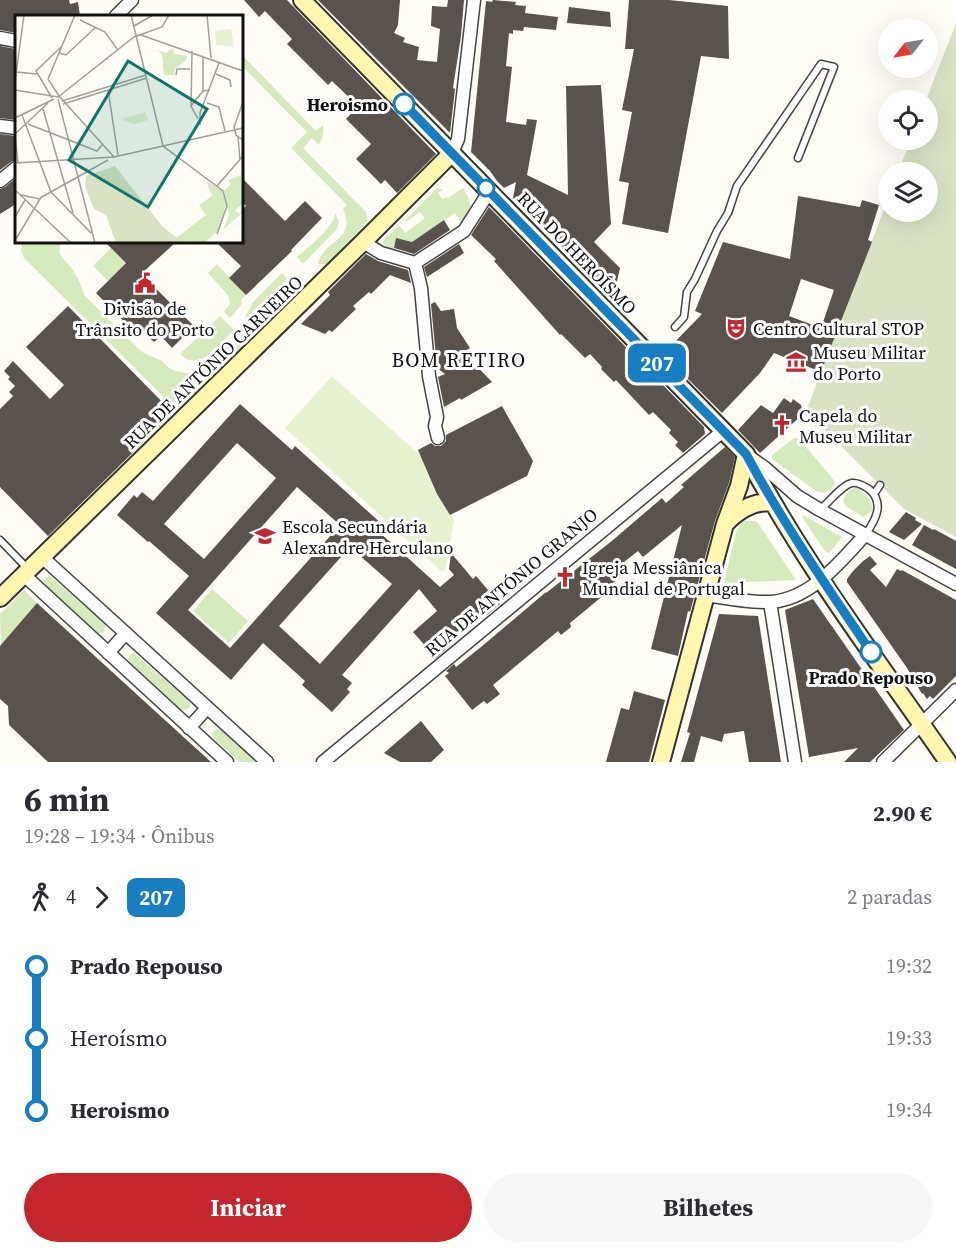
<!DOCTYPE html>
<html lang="pt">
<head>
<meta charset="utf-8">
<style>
	:root { --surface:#fff; --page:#f7f7f7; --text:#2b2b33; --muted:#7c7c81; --accent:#c4262e }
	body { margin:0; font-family:"Source Serif 4",serif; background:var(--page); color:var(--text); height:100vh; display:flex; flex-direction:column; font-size:22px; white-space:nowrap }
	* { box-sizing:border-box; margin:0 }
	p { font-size:20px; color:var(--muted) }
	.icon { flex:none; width:33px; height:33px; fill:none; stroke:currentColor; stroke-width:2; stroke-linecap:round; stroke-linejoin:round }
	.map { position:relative; height:762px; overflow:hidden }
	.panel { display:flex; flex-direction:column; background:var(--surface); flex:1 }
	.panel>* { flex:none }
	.badge { padding:0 12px; border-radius:9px; font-size:21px; line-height:39px }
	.needle { width:39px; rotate:239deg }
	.fabs { position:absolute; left:878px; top:18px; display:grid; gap:12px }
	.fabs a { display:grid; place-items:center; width:60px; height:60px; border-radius:50%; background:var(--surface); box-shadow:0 6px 24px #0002; font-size:30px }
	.map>.badge { position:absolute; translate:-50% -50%; box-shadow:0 0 0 3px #fff }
	.legs { display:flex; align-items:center; gap:9px; height:66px; padding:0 24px; font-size:20px }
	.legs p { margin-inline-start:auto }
	.overview { display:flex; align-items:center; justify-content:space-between; height:102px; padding:0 24px }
	h1 { font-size:33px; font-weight:700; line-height:45px }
	.primary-button { display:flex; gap:12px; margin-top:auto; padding:12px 24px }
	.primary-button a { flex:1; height:69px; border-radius:36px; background:var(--accent); color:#fff; font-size:24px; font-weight:700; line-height:69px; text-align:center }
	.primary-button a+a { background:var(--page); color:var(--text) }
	ul { padding:0 24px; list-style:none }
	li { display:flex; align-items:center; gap:21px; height:72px; font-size:22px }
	li i { display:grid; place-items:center; width:9px; height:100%; margin:0 8px; background:currentColor }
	li i::after { content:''; width:15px; height:15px; margin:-8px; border:4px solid; border-radius:50%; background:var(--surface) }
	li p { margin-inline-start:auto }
	li:first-child i { background:linear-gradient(#0000 50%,currentColor 0) }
	li:last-child i { background:linear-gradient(currentColor 50%,#0000 0) }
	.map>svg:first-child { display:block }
	.green { fill:#d5ebbd }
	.cemetery { fill:#d9e3c4 }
	.pitch { fill:#e6f2cf }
	.building { fill:#5a524d; fill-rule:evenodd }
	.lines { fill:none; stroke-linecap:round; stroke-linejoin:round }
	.lane-casing { stroke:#444; stroke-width:9 }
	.street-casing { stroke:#444; stroke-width:15 }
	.secondary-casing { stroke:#333; stroke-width:20 }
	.lane { stroke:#fff; stroke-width:6 }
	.street { stroke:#fff; stroke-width:12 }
	.secondary { stroke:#fff6b0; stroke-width:16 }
	.line-1-casing { stroke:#fff; stroke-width:14 }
	.line-1 { stroke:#187ec2; stroke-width:9 }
	.stop-1-dot { fill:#fff; stroke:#187ec2; stroke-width:3 }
	.labels { text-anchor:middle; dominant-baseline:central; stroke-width:6; stroke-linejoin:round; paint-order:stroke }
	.stop-label { font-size:18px; font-weight:bold; fill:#111; stroke:#fff; text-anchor:end }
	.street-label { font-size:18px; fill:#111; stroke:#fff }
	.poi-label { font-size:18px; fill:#111; stroke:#fff; text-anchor:start }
	.neighbourhood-label { font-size:20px; letter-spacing:1.5px; fill:#111; stroke:#fff }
	.inset-road { fill:none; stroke:#a09f9a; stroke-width:1.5 }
	.view { fill:#0f766e; fill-opacity:0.15; stroke:#0f766e; stroke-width:3 }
	.inset-edge { fill:none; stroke:#111; stroke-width:3 }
</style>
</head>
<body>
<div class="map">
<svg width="956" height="762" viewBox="0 0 956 762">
	<rect width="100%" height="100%" fill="#fffdf5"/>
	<path class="green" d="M 242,55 L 316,131 L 323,125 C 324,132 323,138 319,145 L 312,138 L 303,148 L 366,212 L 368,221 L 327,264 L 318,264 C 322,241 358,240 343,209 L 347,205 L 291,148 L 307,132 L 242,66 Z
		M 438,188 L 443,190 L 438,193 L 442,199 L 447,197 L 448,198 L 463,188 L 468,197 L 471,207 L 462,224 L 455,213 L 412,242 L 396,239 L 394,250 L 386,248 L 383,243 L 384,240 L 399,225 L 405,233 L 425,218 L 420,212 L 407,221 L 405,220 L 436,189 Z
		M 335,213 L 339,221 L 337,229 L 303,264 L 297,257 C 308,247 334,228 335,213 Z
		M 22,242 L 62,242 C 54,257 68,260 74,272 C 77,276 83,289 84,295 L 142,352 L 162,361 L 169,368 L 176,371 L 186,373 L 194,373 L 206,367 L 233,341 L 240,341 L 244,345 L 178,411 L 24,258 L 21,251 Z
		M 111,248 L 126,263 L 108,281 L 93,266 Z
		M 217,264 L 246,295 L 241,300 L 242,304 L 230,318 L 224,312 L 230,304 L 229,297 L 226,293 L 208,273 Z
		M 282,273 L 287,279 L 246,318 L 245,317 L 253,302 Z
		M 220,316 L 234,330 C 221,343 199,374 180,354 Z
		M 796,438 L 799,439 L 833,479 L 835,483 C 831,491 825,495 816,491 L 772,459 L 772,455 L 793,439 Z
		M 855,487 C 864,492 874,501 872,511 L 863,517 L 846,506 L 843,500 L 846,494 Z
		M 803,515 L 842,537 L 831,551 L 828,553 L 825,551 L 804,520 L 802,516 Z
		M 746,521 L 755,521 L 758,523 L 796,580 L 724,583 L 736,532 L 742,522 Z
		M 50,576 L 105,624 C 107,630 103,635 97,633 L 45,585 L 44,583 L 45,578 Z
		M 212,589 L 248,621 L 229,643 L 193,611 Z
		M 24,590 L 37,603 L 1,646 L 0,614 Z
		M 134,653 L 189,701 C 192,707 188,711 181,710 L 129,662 L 128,660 L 130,655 Z
		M 216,729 L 221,730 L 256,762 L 240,762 L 213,738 L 212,733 Z"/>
	<path class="cemetery" d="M 956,23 L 956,537 L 904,509 L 806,411 L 888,199 L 888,212 L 927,212 L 927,172 L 898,172 L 911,140 L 927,140 L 926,100 Z"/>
	<path class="pitch" d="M 332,376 L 422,457 L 437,494 L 454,520 L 446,568 L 442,572 L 285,428 Z"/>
	<path class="building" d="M 0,0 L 69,0 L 70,4 L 78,2 L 80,16 L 16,16 L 16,33 L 0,30 Z
		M 244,0 L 287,0 L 436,154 L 397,193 L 385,180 L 381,184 L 356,159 L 371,144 L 346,119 L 358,106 L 332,81 L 328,85 L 287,44 L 292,39 L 265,11 L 259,17 Z
		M 318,0 L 400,0 L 398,25 L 394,33 L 405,38 L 403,42 L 419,47 L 417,60 L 437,62 L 440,29 L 431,26 L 432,6 L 447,7 L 448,0 L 464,0 L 461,36 L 453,88 L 455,89 L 450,133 Z
		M 493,0 L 516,2 L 515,5 L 526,6 L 525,13 L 558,17 L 556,30 L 524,27 L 523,31 L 513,30 L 513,34 L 509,33 L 506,66 L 512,67 L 506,122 L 526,125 L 527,119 L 537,120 L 527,175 L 568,195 L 566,86 L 601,85 L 611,224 L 594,242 L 620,268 L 613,299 L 522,205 L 522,207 L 513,198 L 516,182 L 504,188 L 497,181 L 490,171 L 471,152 L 486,1 L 492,2 Z
		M 629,0 L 669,0 L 728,6 L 729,59 L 701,56 L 668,233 L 622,224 L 629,183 L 619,181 L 632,112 L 622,110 L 634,49 L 625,49 Z
		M 569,7 L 610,12 L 611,27 L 567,23 Z
		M 0,46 L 16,49 L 16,120 L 0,118 Z
		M 0,134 L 16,136 L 16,160 L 11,162 L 0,170 Z
		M 16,178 L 16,204 L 0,214 L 0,189 L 5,187 Z
		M 242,178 L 285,221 L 305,201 L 322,218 L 291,250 L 292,251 L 246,295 L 229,278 L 241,266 L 216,242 L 242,242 L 242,210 L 246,206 L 242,201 Z
		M 798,196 L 860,207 L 862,200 L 879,205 L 868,240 L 872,242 L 821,372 L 774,353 L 760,373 L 722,413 L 663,354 L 702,314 L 695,311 L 723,242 L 790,259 ZM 801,279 L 834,290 L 821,328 L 789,316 Z
		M 489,207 L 704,427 L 705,434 L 683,453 L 675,445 L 678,442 L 669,433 L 671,430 L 653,412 L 649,415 L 616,380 L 614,382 L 601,369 L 602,367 L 590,354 L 585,358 L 561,334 L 560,335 L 494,261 L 496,259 L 471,235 Z
		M 444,220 L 450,230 L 414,254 L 394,248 L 396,238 L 412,242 Z
		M 105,242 L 176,242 L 141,274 L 194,326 L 172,348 L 161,336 L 154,342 L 143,332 L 138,336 L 96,293 L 126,263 Z
		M 459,244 L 464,253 L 427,277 L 424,267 Z
		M 366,254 L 378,261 L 408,270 L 411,283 L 390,275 L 371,294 L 369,292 L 353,306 L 356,309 L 332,332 L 329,330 L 325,334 L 301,324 L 330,295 L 328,292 Z
		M 435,302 L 441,311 L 454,309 L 457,328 L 470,348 L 463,352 L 492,382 L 461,400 L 460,398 L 444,407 L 438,377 L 445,374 L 437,368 L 431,304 Z
		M 68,306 L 173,413 L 48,536 L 0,487 L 0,409 L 13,396 L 9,392 L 15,386 L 8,379 L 10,377 L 4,371 L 13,361 L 50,399 L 64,385 L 26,347 Z
		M 784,398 L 791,403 L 793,399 L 801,405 L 803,414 L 760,453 L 738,430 L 761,405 L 773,413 Z
		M 240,404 L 292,450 L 295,446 L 383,525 L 378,531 L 440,587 L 454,575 L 449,569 L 451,553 L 473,579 L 476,576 L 500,604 L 487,615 L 486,613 L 436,658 L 413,632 L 437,611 L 419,589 L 342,675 L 352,683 L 347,689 L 350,692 L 332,712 L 302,685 L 305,681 L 263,643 L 231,680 L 156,613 L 189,576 L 149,541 L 148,542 L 117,515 L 134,495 L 137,498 L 142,492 L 153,501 ZM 237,443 L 276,478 L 204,559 L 164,524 ZM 297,487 L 340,525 L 230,648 L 188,610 ZM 350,547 L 392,584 L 320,664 L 279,626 Z
		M 502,406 L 533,461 L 527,476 L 450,515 L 437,494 L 418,450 L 431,443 L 435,446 L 441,446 L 446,441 L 446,435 Z
		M 725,447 L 735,457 L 729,483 L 715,521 L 690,612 L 688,611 L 678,656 L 651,649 L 682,525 L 643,557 L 638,551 L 619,566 L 621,568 L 615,573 L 619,578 L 610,585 L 613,589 L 605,596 L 604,595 L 570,623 L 571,627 L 561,635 L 558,631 L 493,685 L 500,694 L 487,704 L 484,701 L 472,710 L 445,676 L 449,673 L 446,671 L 454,664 L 456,667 L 481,647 L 546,592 L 546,593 L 613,540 L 662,498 L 666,503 L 684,487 L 681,485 Z
		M 906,512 L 916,518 L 915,520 L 922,524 L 904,540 L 889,532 Z
		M 924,525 L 933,530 L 934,529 L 956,541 L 956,569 L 912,545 Z
		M 870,556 L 877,564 L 870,570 L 886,587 L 897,569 L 901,571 L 902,570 L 956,600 L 956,676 L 933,699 L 930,696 L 927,699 L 923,693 L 922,694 L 907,668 L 847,582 L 847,579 L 853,571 L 863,561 Z
		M 813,599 L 904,730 L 870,762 L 844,762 L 858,748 L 809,757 L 785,610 Z
		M 37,603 L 121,680 L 211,762 L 48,762 L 9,725 L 8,706 L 0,699 L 0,646 Z
		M 719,614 L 758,616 L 781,762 L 749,762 L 744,731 L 724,734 L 722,742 L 701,736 L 694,762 L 681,762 L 690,733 L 687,732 Z
		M 634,691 L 665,700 L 649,762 L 606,762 L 621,708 L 629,710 Z
		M 421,721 L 444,750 L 431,762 L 400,762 L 384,753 Z"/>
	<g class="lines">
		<g class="lane-casing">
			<path id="lane" d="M 675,327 L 684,317 L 687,292 L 695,279 L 717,231 L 728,213 L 737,186 L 821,64 L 834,67 L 798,158
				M 874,494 L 880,485
				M 820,510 C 828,503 842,485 852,483 C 858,482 864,486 869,489 C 885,503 876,520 865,535
				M 0,540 L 28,569"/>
		</g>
		<g class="street-casing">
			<path id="street" d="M 116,16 L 132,0
				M 0,38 L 16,41
				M 0,126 L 16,128
				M 452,153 L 458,139 L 474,0
				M 0,181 L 16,168
				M 363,242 L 381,253 L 415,263 L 464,231 L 489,192
				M 415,263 L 421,288 L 429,376 L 437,417 L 435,426 L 438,438
				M 748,456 L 765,468 L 797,496 L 820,510 L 956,584
				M 42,557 L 267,762
				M 24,575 L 227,762
				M 706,595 C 724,598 753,603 771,602 C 811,599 840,562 865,535
				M 770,602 L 795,762
				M 108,653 L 126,633
				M 189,728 L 207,708
				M 323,762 L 723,431
				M 883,762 L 956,690"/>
		</g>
		<g class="secondary-casing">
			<path id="secondary" d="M 302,0 L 746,454 C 803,563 878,661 948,762
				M 726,523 C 738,511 755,500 773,503
				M 0,598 L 363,242 L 452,153
				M 661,762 L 725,524 L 739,486 L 746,454"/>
		</g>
		<use href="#lane" class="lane"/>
		<use href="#street" class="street"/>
		<use href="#secondary" class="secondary"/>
	</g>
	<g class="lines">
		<g class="line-1-casing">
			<path id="line-1" d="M 404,104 L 746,454 C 783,523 827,587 871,652"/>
		</g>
		<use href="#line-1" class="line-1"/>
	</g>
	<defs>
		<g id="civic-bare" transform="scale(1.62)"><path d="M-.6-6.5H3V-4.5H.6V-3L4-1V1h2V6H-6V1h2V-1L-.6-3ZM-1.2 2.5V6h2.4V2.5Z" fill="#c4262e" stroke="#fff" stroke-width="2.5" paint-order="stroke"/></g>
		<g id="theatre-bare" transform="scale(1.62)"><path d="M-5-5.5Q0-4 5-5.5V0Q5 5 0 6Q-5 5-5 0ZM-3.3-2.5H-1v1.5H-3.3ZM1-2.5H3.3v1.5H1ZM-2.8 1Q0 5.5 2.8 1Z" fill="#c4262e" stroke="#fff" stroke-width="2.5" paint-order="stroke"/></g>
		<g id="museum-bare" transform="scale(1.62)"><path d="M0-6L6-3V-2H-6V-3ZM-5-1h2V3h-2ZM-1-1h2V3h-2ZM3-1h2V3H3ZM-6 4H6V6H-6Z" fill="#c4262e" stroke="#fff" stroke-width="2.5" paint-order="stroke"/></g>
		<g id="church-bare" transform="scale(1.62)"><path d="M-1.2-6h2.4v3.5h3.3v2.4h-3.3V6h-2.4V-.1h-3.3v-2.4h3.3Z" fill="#c4262e" stroke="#fff" stroke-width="2.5" paint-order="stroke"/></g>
		<g id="school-bare" transform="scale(1.62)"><path d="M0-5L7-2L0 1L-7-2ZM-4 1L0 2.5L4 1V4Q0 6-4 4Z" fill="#c4262e" stroke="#fff" stroke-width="2.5" paint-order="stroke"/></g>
	</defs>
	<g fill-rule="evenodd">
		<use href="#civic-bare" x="145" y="283"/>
		<use href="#theatre-bare" x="736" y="328"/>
		<use href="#museum-bare" x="796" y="362"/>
		<use href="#church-bare" x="782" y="425"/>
		<use href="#school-bare" x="265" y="536"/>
		<use href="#church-bare" x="565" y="577"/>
	</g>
	<g class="stop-1-dot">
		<circle cx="404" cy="104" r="10"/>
		<circle cx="486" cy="188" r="8"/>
		<circle cx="871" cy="652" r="10"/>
	</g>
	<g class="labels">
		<g class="stop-label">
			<text x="388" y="104">Heroismo</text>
			<text x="871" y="677" text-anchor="middle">Prado Repouso</text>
		</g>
		<g class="street-label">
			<text transform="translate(577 253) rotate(46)">RUA DO HEROÍSMO</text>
			<text transform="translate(213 362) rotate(-44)">RUA DE ANTÓNIO CARNEIRO</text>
			<text transform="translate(511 582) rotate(-40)">RUA DE ANTÓNIO GRANJO</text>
		</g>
		<g class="poi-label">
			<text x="145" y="308" text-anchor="middle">Divisão de<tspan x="145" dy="21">Trânsito do Porto</tspan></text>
			<text x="753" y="328">Centro Cultural STOP</text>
			<text x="813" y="352">Museu Militar<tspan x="813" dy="21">do Porto</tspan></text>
			<text x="799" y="415">Capela do<tspan x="799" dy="21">Museu Militar</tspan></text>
			<text x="282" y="526">Escola Secundária<tspan x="282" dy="21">Alexandre Herculano</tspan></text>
			<text x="582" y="567">Igreja Messiânica<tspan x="582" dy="21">Mundial de Portugal</tspan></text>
		</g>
		<g class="neighbourhood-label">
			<text x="459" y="360">BOM RETIRO</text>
		</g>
	</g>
	<g transform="translate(15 15)">
		<rect width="228" height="228" fill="#fffdf5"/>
		<path d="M 158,33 L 159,39 L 172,41 L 171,45 L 160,54 L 159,60 L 149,60 L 147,40 L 143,35 L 151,38 ZM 226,160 L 228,188 L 220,196 L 225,199 L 228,193 L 228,197 L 208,215 L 214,200 L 209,176 L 216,169 L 213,165 ZM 191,166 L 207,176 L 211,190 L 205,214 L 189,228 L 162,226 L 160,224 L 191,200 L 184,190 L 197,181 Z" fill="#d5ebbd"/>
		<path d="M 100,151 L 147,211 L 168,228 L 101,228 L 91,200 L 79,194 L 70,172 L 71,161 Z" fill="#d9e3c4"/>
		<path d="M 216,14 L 219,32 L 201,30 L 200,16 ZM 130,97 L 133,105 L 119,109 L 106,104 Z" fill="#e6f2cf"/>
		<path class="inset-road" d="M 116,0 L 148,131 L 208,176 L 212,191 L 202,219M 192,0 L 196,43M 65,5 L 90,17 L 102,34M 119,11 L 138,0M 126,20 L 228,56M 44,38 L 51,40 L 81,12M 188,42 L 188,76M 1,57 L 22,59M 201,59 L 215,65 L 216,72M 161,60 L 162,54 L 175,54M 0,66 L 9,0M 0,75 L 43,82 L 119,22 L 147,12 L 154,0M 93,75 L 103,140M 44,81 L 99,142M 44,81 L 33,64 L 60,0M 37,83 L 21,56 L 46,32M 43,84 L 80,228M 47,86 L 131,60M 228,87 L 219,112 L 221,120 L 228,125M 192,88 L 204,92 L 210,116M 48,89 L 132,63M 176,91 L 177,36M 28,94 L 58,198M 7,100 L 36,177 L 76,218M 0,103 L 39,84M 183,104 L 176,91 L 188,76 L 195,75M 13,109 L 82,136 L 87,130M 185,110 L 185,98 L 204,48M 0,119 L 33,88M 0,121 L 3,148M 223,121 L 225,145M 0,148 L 99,142 L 228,113M 202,171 L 228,141M 0,175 L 56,228M 25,183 L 93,145M 0,202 L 10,185M 1,224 L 25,184 L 6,180"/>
		<path class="view" d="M 113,46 L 192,94 L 133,192 L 54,145 Z"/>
		<rect width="228" height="228" class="inset-edge"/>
	</g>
</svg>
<div class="fabs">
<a><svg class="needle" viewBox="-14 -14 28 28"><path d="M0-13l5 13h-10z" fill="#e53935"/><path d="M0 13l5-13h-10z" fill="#7c7c81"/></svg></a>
<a><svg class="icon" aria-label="locate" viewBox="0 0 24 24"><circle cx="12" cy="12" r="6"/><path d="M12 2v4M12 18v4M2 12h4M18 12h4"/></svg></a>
<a><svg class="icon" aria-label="layers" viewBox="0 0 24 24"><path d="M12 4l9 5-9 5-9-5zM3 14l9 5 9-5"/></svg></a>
</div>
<b class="badge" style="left:657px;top:363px;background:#187ec2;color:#fff">207</b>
</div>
<section class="panel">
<div class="overview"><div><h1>6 min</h1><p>19:28 – 19:34 · Ônibus</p></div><b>2.90 €</b></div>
<div class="legs"><svg class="icon" aria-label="walk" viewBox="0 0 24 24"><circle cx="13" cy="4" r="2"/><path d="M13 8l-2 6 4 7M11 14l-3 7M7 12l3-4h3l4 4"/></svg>4<svg class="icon" aria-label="forward" viewBox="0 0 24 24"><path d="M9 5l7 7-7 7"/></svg><b class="badge" style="background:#187ec2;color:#fff">207</b><p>2 paradas</p></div>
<ul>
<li><i style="color:#187ec2"></i><b>Prado Repouso</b><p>19:32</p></li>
<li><i style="color:#187ec2"></i><span>Heroísmo</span><p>19:33</p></li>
<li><i style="color:#187ec2"></i><b>Heroismo</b><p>19:34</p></li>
</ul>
<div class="primary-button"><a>Iniciar</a><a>Bilhetes</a></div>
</section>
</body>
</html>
